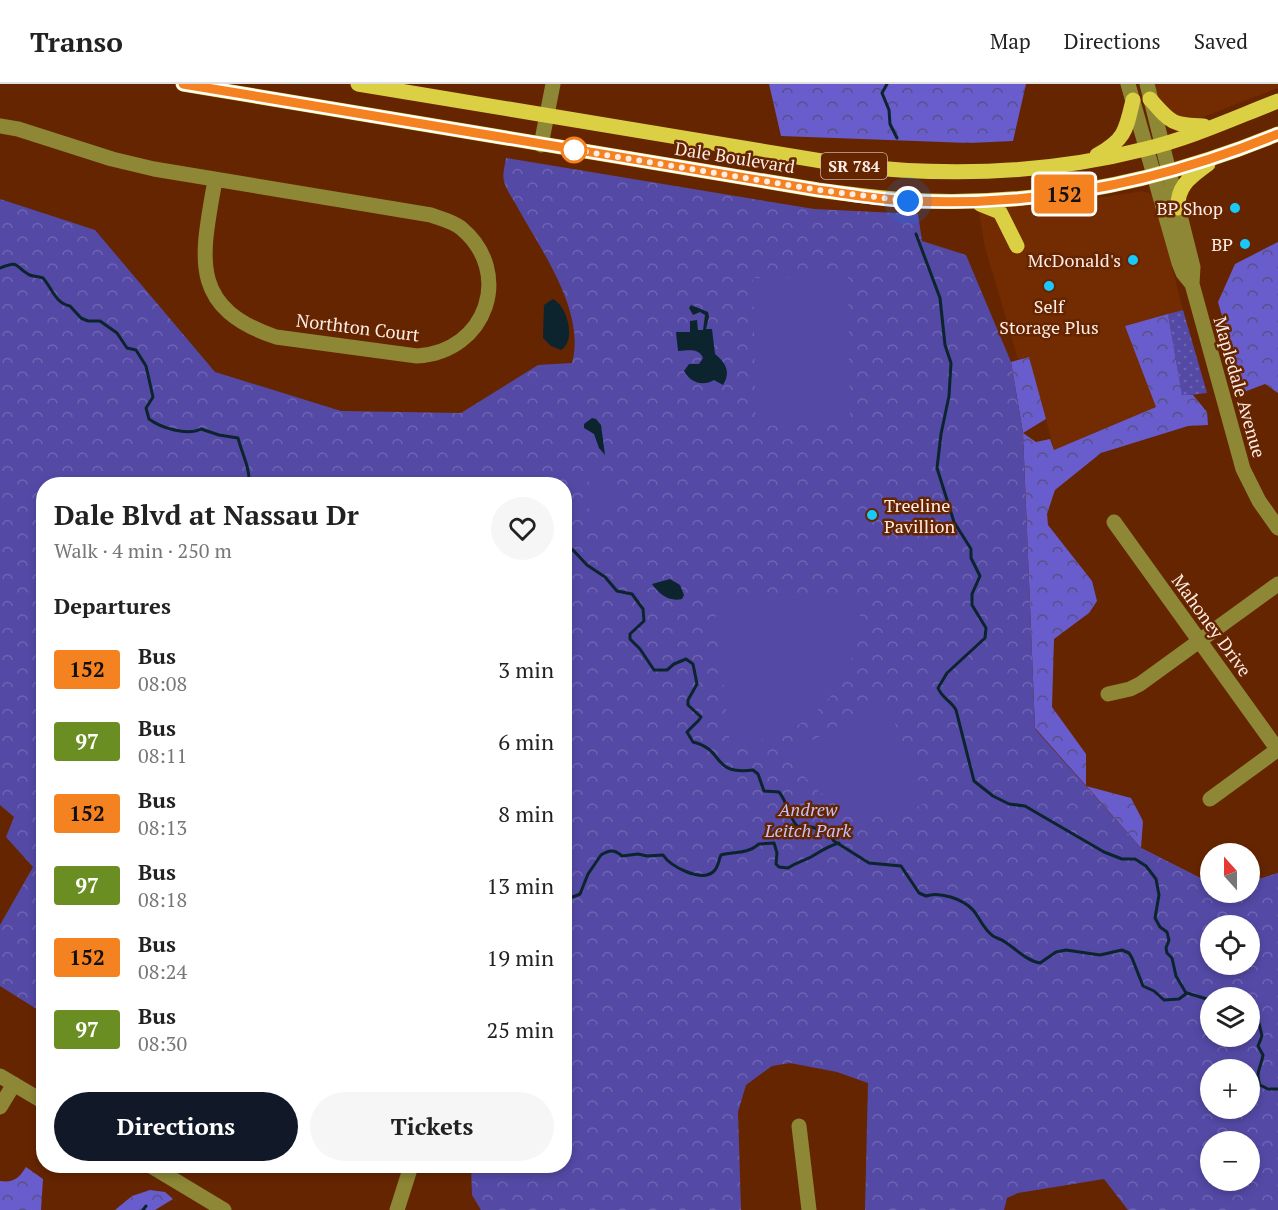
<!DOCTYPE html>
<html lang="en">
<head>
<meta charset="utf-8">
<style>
	:root { --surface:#fff; --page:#f6f6f6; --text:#222; --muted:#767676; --line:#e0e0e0; --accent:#111827 }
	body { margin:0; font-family:"PT Serif",serif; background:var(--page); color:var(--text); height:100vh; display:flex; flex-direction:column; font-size:22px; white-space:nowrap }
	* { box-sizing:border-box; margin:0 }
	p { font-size:20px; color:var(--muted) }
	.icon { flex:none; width:33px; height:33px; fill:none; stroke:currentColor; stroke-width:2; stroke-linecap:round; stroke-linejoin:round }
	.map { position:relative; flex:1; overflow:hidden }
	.drawer { position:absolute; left:36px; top:393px; width:536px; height:696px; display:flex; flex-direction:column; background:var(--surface); border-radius:24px; box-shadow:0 3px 9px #0003 }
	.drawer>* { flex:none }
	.badge { padding:0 12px; border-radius:4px; font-size:21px; line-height:39px }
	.needle { width:39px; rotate:339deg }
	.fabs { position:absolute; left:1200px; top:759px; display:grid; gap:12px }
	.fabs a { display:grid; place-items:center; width:60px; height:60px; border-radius:50%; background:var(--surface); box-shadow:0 3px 9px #0003; font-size:30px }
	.you { position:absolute; width:30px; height:30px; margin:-15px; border:4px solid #fff; border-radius:50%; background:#1a73e8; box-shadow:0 0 0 9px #1a73e833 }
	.map>.badge { position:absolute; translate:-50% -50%; box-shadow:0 0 0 3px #fff }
	h2 { padding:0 18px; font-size:22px; line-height:54px }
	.round { display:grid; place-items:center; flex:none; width:63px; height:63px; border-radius:32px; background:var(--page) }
	.headline { display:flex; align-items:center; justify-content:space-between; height:102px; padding:0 18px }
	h1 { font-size:28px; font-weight:700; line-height:45px }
	.primary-button { display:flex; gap:12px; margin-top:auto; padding:12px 18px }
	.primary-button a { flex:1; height:69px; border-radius:36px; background:var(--accent); color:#fff; font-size:24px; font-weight:700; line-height:69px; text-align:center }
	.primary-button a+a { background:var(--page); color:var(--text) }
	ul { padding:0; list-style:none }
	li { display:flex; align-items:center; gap:18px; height:72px; padding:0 18px }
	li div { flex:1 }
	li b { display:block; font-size:22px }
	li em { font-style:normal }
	li .badge { min-width:66px; font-weight:700; text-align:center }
	header { display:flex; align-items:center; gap:36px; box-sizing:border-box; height:84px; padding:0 30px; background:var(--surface); border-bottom:2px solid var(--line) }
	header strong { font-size:28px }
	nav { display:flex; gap:33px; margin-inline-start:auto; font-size:21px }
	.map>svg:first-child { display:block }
	.built { fill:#732b01 }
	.grass { fill:url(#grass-dots) }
	.forest { fill:url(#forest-crowns); fill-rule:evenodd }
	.park { fill:url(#park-crowns); fill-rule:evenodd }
	.pitch { fill:#544aa6 }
	.water { fill:#0c242d }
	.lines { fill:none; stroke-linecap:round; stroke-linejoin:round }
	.stream { stroke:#0c242d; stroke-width:3 }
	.minor { stroke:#8d8736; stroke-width:15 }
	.major { stroke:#dbcf43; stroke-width:15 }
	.line-casing { stroke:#fff; stroke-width:14 }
	.line { stroke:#f58220; stroke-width:9 }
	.walk { stroke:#feede6; stroke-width:6; stroke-dasharray:0 10.8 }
	.stop-dot { fill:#fff; stroke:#f58220; stroke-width:3 }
	.poi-dot { fill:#18cafb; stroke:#652501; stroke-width:2 }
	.labels { text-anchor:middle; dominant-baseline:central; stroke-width:5; stroke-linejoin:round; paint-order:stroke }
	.shield { fill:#652501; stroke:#d0b1a1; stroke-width:1.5 }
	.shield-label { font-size:16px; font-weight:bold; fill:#feede6 }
	.street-label { font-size:18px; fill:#feede6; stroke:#652501 }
	.poi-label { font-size:18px; fill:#feede6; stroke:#652501; text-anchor:end }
	.park-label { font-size:18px; font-style:italic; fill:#c3c3fc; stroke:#652501 }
</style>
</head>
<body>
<header>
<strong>Transo</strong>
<nav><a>Map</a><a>Directions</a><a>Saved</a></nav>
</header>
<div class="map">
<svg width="1278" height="1126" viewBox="0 0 1278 1126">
	<defs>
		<pattern id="grass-dots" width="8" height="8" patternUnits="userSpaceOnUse" patternTransform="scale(1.5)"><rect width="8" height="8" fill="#544aa6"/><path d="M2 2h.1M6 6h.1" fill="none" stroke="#6e64b2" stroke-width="1.8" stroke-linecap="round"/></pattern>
		<pattern id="forest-crowns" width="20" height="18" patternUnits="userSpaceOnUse" patternTransform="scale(1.5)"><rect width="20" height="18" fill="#695ccc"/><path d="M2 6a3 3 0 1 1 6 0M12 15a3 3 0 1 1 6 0" fill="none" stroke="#595082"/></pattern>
		<pattern id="park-crowns" width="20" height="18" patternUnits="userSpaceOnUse" patternTransform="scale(1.5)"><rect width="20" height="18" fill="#544aa6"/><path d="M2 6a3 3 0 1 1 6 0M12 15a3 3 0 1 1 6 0" fill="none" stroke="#6e64b2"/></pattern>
	</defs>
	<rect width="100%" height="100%" fill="#652501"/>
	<path class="built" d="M 1154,0 L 1278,0 L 1278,4 L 1188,39 L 1161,25 Z
		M 1142,107 L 1154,111 L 1155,116 L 1183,226 L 1125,242 L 1157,323 L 1054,366 L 1029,273 L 1018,275 L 985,164 L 978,123 L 1105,113 Z"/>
	<path class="grass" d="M 1183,226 L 1207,309 L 1182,312 L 1168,230 Z"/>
	<path class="forest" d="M 769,0 L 1026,0 L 1013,57 L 969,59 L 781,52 Z
		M 1278,158 L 1278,309 L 1265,300 L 1244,308 L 1218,218 L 1235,180 Z
		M 1168,230 L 1182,311 L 1193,311 L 1207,328 L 1208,341 L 1188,342 L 1101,369 L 1055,406 L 1047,430 L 1048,441 L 1092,497 L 1097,517 L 1089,529 L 1054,555 L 1052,623 L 1086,670 L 1086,702 L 1131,714 L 1143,737 L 1141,764 L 1210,799 L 1210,808 L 1250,808 L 1250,798 L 1278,789 L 1250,986 L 1216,985 L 1165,791 L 1035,644 L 1023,349 L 1011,278 L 1029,273 L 1046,335 L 1023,349 L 1036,358 L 1050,355 L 1054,366 L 1156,323 L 1125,242 ZM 1210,842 L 1250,842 L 1250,880 L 1210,880 ZM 1210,914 L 1250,914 L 1250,952 L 1210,952 Z
		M 26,1083 L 43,1095 L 41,1126 L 0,1126 L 0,1097 C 14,1099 19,1094 26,1083 Z
		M 150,1106 L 165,1108 L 173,1115 L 155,1126 L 115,1126 L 132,1112 Z"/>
	<path class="park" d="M 506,74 L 814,125 L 918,130 L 922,157 L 966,171 L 1011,278 L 1023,349 L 1035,645 L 1141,764 L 1210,799 L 1210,808 L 1250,808 L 1250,798 L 1278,789 L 1278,1126 L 1128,1126 L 1104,1095 L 1018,1109 L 1007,1114 L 1004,1126 L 865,1126 L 868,999 L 837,988 L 790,979 L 772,982 L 746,1001 L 738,1028 L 741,1126 L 481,1126 L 472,1111 L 471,1082 L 564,1082 L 564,400 L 44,400 L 43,929 L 0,902 L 0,841 L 33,783 L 6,753 L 14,733 L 0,721 L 0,115 L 95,146 L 215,288 L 341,327 L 461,329 L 538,281 L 572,279 C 586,229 543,169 519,126 C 515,117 506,107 504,97 C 502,91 505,81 506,74 ZM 1210,842 L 1250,842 L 1250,880 L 1210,880 ZM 1210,914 L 1250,914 L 1250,952 L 1210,952 ZM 1210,986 L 1250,986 L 1250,1024 L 1210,1024 ZM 1210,1058 L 1250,1058 L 1250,1096 L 1210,1096 Z"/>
	<path class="pitch" d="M 848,192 L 850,340 L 756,342 L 753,194 Z
		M 612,387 L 613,428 L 589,428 L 589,388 Z
		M 860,514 C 865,594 811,658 730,661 L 715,525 L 722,517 Z
		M 880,618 L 887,620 L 927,718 C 917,723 907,728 896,730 C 851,740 808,708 790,669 Z"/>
	<path class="water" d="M 553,215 C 567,222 577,256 561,266 L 551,262 L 543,254 L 544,221 Z
		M 691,221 L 708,228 L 709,233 L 706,245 L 712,245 L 715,270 C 726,279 731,288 723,301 L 714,296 C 702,303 690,298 684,287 L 689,280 L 699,280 L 703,274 C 698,263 688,267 678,267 L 676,248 L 690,248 L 690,237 L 697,236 L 698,246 L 703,246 L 705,231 L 700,228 L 693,231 L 689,224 Z
		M 592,334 L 596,335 L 601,341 L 605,371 L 599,364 L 594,350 L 584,344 L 584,340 Z
		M 670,495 L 680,501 L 684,511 L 682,515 C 669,518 659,510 652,500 Z"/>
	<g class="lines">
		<path class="stream" d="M 887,0 L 882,9 L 889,26 L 890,40 L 897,54
			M 916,150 L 940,214 L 945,261 L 951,279 L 949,312 L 941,350 L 937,384 L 954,438 L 971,465 L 971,474 L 980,492 L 972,510 L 972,521 L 986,544 L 985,554 L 947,589 L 938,604 C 942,614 951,617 956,626 L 974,697 L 993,712 L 1009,720 L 1025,722 L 1104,768 L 1122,775 L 1135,775 L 1146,782 L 1156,795 L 1159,811 L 1155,834 L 1160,843 L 1167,848 L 1169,856 L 1166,864 L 1167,869 L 1172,874 L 1176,892 L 1186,909
			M 0,184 C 20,176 14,182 28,190 C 32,193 38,192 43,194 C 52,204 55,219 70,222 L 81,234 L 88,237 L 100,237 L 117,249 L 127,264 L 136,266 L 146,282 L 153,313 L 146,324 L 149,335 C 161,344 187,352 201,345 L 219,351 L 238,354 C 242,370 250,383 249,400
			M 564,463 L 573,466 L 587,481 L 605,493 L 617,507 L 632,510 L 643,525 L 644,537 L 630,550 L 630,555 L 640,565 L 654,586 L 667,586 L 674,580 L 686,575 L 693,580 L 697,600 L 688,616 L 688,621 L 701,633 L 699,636 L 687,648 L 693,658 C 726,666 710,691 753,686 L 758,690 L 764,707 L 779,708 C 788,719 788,732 797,742 L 812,743 L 828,749 L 834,757 L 869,779 L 901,782 L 919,809 L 926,812 C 939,807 963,815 973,826 C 980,834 983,845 993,852 C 996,854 1001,855 1005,858 C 1016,865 1027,877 1040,879 L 1056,868 L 1066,866 L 1100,871 L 1122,866 L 1129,869 L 1132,874 L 1143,902 L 1154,907 L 1164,916 L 1179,915 L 1187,909 L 1210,916
			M 564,809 L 573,813 L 580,810 L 588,790 L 601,771 C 609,766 614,765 622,772 L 638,770 L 647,772 L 663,771 C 671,783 701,798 713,788 C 719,783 718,777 721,771 C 735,767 746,771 759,760 L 774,759 L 777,769 L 776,780 L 779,783 L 788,784 C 797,778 803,777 811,773 C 821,767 828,762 839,759
			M 1250,940 L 1254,935 L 1258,935 L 1262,952 L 1258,962 L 1263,971 C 1261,983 1255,989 1260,1001 L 1268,1005 L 1278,1005
			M 143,1126 L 146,1122"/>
		<path class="minor" d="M 1128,0 L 1179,179 L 1183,189 L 1192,200
			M 1147,0 L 1193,183 L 1192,200 L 1243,385 L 1259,417 L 1278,444
			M 0,42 L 18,45 L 112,75 L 154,85 L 431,131 C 441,135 452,137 461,144 C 514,188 487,268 417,272 L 276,253 C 187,223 202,172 215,96
			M 541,61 L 553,0
			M 1114,438 L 1278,666
			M 1108,610 L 1130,605 L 1140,600 L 1278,500
			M 1210,715 L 1277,666
			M 0,992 L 44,1018
			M 0,1023 L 14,1000
			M 799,1042 L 809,1126
			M 151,1082 L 224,1126
			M 397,1126 L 411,1082"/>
		<path class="major" d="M 183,0 L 818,106 C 854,111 890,116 927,117 C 1048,121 1166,96 1278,50
			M 358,0 L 846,81 C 946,93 1047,90 1145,65 C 1191,54 1234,34 1278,17
			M 1150,15 C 1171,39 1172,41 1204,42
			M 1097,71 C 1125,56 1126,46 1133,16
			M 980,120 L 1000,128 L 1017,162
			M 1178,124 C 1177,101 1191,93 1208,80"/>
	</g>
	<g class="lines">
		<g class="line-casing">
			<path id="line" d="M 183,0 L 818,106 C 843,109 869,114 895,116 C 1027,125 1156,100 1278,50"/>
		</g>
		<use href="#line" class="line"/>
		<path class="walk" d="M 574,66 L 564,64 L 818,106 L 908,117"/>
	</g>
	<circle class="stop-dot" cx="574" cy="66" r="12"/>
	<g class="poi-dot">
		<circle cx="1235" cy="124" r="6"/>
		<circle cx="1245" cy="160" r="6"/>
		<circle cx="1133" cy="176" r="6"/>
		<circle cx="1049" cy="202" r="6"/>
		<circle cx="872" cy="431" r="6"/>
	</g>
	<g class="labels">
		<rect class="shield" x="821" y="69" width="66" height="26" rx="4.5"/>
		<g class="shield-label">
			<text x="854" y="82">SR 784</text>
		</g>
		<g class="street-label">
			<text transform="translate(735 73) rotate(9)">Dale Boulevard</text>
			<text transform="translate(358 243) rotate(7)">Northton Court</text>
			<text transform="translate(1240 303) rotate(74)">Mapledale Avenue</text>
			<text transform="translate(1212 541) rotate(54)">Mahoney Drive</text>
		</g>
		<g class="poi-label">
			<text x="1223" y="124">BP Shop</text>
			<text x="1233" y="160">BP</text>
			<text x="1121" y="176">McDonald's</text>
			<text x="1049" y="222" text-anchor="middle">Self<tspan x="1049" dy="21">Storage Plus</tspan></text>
			<text x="884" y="421" text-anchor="start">Treeline<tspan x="884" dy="21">Pavillion</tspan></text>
		</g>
		<g class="park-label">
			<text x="808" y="725">Andrew<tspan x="808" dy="21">Leitch Park</tspan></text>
		</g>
	</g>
</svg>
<div class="fabs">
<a><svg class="needle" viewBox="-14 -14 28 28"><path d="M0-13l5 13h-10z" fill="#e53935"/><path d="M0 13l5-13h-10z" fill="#767676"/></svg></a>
<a><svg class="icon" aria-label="locate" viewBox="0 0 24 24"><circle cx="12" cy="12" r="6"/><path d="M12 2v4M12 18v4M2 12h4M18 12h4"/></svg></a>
<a><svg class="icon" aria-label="layers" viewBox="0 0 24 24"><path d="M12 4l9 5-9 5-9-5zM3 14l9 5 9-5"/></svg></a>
<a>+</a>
<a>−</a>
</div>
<div class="you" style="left:908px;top:117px"></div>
<b class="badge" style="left:1064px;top:110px;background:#f58220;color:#111">152</b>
<section class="drawer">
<div class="headline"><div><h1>Dale Blvd at Nassau Dr</h1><p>Walk · 4 min · 250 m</p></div><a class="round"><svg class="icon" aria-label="heart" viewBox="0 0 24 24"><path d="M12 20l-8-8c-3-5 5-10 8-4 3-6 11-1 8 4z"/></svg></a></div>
<h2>Departures</h2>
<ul>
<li><span class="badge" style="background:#f58220;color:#111">152</span><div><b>Bus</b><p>08:08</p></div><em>3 min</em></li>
<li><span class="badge" style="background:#6b8e23;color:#fff">97</span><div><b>Bus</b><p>08:11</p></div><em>6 min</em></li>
<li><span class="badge" style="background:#f58220;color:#111">152</span><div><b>Bus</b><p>08:13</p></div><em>8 min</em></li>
<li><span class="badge" style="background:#6b8e23;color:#fff">97</span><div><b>Bus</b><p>08:18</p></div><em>13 min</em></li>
<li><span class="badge" style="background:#f58220;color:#111">152</span><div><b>Bus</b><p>08:24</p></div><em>19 min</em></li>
<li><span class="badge" style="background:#6b8e23;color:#fff">97</span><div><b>Bus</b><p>08:30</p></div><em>25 min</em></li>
</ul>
<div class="primary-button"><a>Directions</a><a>Tickets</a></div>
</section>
</div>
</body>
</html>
